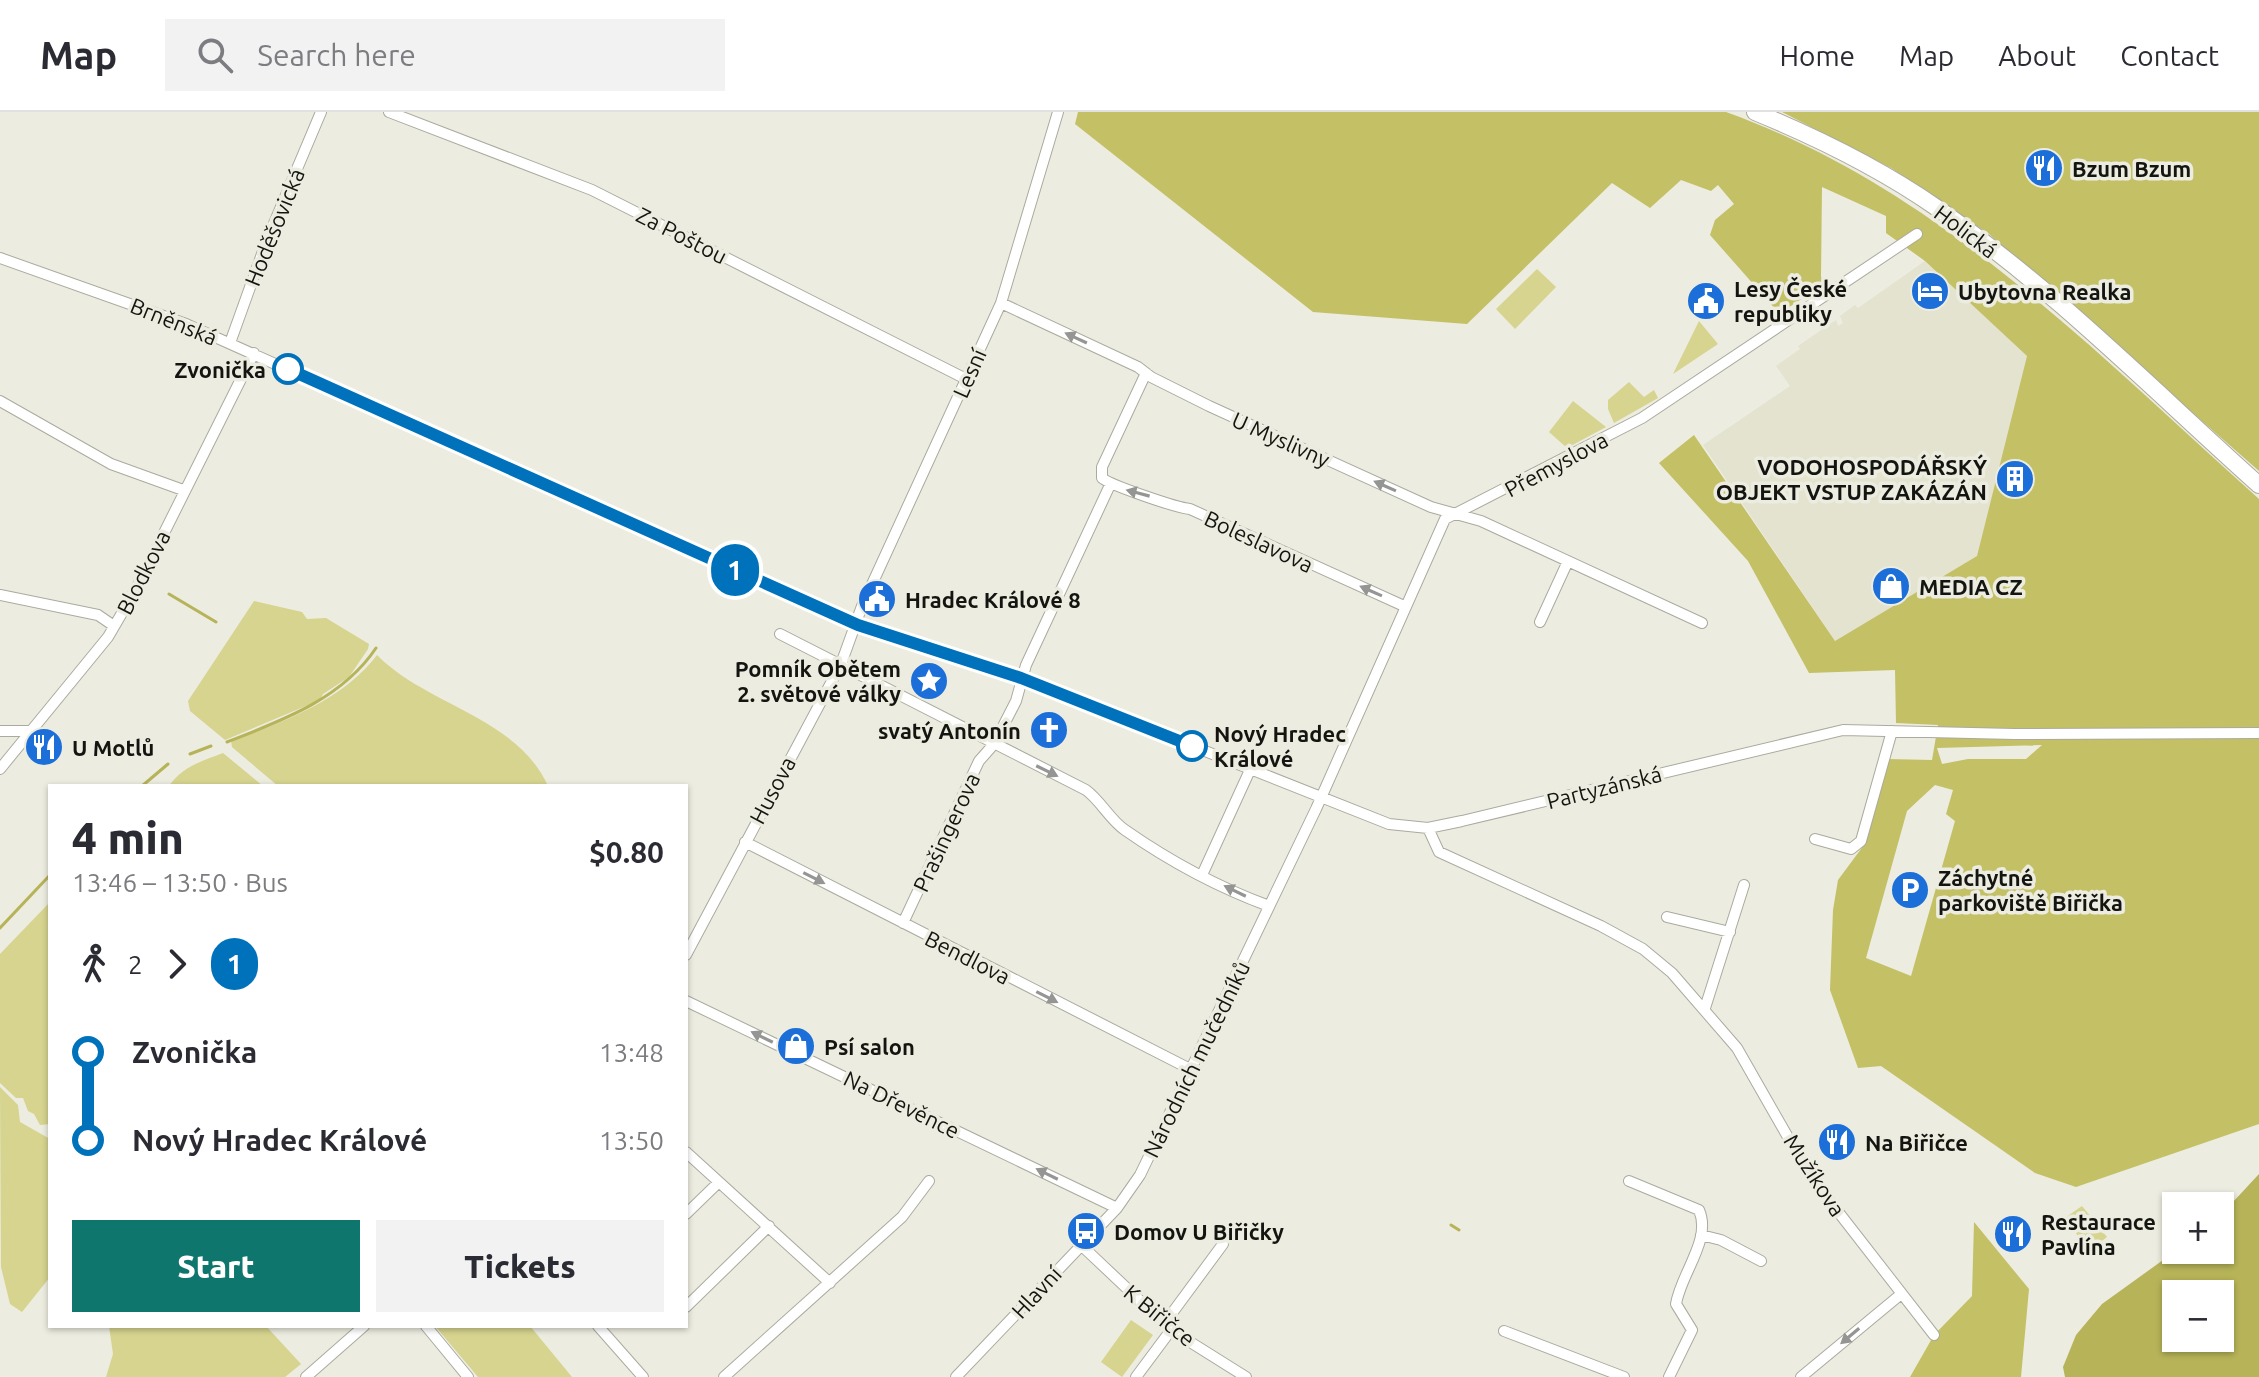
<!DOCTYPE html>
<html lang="en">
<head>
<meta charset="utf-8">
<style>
	:root { --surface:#fff; --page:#f2f2f3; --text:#2b2b33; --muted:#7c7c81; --line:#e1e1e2; --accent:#0f766e }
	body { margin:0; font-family:Ubuntu,sans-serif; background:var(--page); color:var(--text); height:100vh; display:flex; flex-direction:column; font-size:30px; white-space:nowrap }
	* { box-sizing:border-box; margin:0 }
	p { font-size:26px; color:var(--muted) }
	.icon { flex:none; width:44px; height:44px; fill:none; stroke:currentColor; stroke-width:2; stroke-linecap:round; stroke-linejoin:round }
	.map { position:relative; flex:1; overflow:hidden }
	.panel { position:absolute; left:48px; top:672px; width:640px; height:544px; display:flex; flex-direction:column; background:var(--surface); border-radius:0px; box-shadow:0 2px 6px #0004 }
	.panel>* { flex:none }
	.badge { padding:0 16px; border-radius:26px; font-size:28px; line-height:52px }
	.controls { position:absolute; left:2162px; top:1080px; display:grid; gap:16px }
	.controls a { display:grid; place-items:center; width:72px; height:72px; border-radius:0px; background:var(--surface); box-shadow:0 2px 6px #0004; font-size:40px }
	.map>.badge { position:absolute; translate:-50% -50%; box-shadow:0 0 0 4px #fff }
	.legs { display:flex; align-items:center; gap:12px; height:88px; padding:0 24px; font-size:26px }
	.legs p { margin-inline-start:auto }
	.summary { display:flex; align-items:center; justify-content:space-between; height:136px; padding:0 24px }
	h1 { font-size:44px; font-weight:800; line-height:60px }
	.action { display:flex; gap:16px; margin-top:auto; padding:16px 24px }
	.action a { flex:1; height:92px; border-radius:0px; background:var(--accent); color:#fff; font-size:32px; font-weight:800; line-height:92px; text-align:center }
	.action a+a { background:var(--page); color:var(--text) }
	ul { padding:0 24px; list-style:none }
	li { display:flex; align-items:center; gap:28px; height:88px; font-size:30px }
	li i { display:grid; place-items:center; width:12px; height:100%; margin:0 10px; background:currentColor }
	li i::after { content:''; width:20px; height:20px; margin:-10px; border:6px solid; border-radius:50%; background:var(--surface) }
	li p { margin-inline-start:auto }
	li:first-child i { background:linear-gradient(#0000 50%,currentColor 0) }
	li:last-child i { background:linear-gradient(currentColor 50%,#0000 0) }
	header { display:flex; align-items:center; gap:48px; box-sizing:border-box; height:112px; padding:0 40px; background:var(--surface); border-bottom:2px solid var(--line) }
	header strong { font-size:38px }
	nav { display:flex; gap:44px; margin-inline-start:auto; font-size:28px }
	.search { width:560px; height:72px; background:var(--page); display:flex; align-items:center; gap:20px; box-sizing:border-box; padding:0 28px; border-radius:0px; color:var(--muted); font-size:30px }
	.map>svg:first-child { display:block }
	.built { fill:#e3e3cf }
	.green { fill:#d6d48e }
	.forest { fill:#c3c065; fill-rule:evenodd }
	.water { fill:#b6b358; fill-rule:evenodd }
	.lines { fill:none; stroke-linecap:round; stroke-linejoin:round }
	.stream { stroke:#b6b358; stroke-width:3 }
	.minor-casing { stroke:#aaaa9e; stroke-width:12 }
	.primary-casing { stroke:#aaaa9e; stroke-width:18 }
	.minor { stroke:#fff; stroke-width:10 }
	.primary { stroke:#fff; stroke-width:16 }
	.oneway { fill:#959593 }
	.line-1-casing { stroke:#fff; stroke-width:18 }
	.line-1 { stroke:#0072bc; stroke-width:12 }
	.stop-1-dot { fill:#fff; stroke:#0072bc; stroke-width:4 }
	.labels { text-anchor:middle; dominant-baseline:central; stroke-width:7; stroke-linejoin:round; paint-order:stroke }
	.poi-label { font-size:22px; font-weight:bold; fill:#141410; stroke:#ecece0; text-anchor:start }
	.street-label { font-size:22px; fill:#141410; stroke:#ecece0 }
	.stop-label { font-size:22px; font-weight:bold; fill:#141410; stroke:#ecece0; text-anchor:end }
</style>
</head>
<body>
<header>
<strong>Map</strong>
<div class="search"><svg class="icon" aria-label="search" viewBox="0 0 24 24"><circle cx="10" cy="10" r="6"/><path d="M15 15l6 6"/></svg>Search here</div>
<nav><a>Home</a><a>Map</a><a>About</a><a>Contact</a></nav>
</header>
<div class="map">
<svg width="2259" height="1265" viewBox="0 0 2259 1265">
	<rect width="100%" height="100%" fill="#ecece0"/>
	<path class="built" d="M 1925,149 L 2027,244 L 1977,444 L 1835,529 L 1703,333 L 1790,274 L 1776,254 L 1800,237 L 1798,234 L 1836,208 L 1838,214 L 1843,211 L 1840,204 L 1855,193 L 1858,196 Z"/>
	<path class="green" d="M 1537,157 L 1556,175 L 1515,217 L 1496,197 Z
		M 1699,209 L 1718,232 L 1673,262 Z
		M 1629,270 L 1644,285 L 1654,278 L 1658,286 L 1614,311 L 1608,297 L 1608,288 Z
		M 1573,289 L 1606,315 L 1567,336 L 1549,320 Z
		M 254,489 L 302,500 L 307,507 L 326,506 L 369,532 L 368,537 L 349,565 L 323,582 L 320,588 L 225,628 L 190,599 L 188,589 Z
		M 377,543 C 427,594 516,604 548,674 L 278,674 L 232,635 L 231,629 C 283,610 342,589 377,543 Z
		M 223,641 L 263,674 L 169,674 C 182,655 202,649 223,641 Z
		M 50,790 L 50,1012 L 40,1013 L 34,1002 L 28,999 L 23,986 L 16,986 L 0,971 L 0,842 Z
		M 0,975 L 18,993 L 20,1010 L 50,1027 L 50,1165 L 22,1200 L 10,1192 L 1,1155 Z
		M 2082,1094 L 2107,1125 L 2089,1139 L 2065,1106 Z
		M 1131,1208 L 1153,1223 L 1122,1265 L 1101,1250 Z
		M 109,1214 L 266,1214 L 301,1252 L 285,1265 L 106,1265 L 113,1242 Z
		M 435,1214 L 530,1214 L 572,1265 L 478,1265 Z"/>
	<path class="forest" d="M 1078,0 L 1726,0 C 1938,76 2095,240 2259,387 L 2259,1012 L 2076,1075 L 2035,1061 L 1881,954 L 1858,956 L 1830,878 L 1833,798 L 1838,768 L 1864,733 L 1887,647 L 1932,648 L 1938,613 L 1896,611 L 1895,558 L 1809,561 L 1748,449 L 1659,351 L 1694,323 L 1835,529 L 1977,444 L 2027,244 L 1925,149 L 1886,121 L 1886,104 L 1822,75 L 1821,165 L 1825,171 L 1785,198 L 1777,199 L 1710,123 L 1715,108 L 1734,92 L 1718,73 L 1711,79 L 1681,68 L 1650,96 L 1612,71 L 1467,212 L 1313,200 L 1075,12 ZM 2042,633 L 2026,647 L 1968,647 L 1942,652 L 1937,636 ZM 1935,673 L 1953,678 L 1946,702 L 1955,709 L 1911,864 L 1866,846 L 1907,699 Z
		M 1782,0 L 2259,0 L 2259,359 L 1989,122 L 1891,56 Z
		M 1974,1110 L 2029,1177 L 2021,1265 L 1910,1265 L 1934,1223 L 1972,1184 Z"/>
	<path class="water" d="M 2259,1062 L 2259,1265 L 2065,1265 L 2063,1255 L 2076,1223 L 2102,1192 L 2177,1138 L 2220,1138 L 2220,1104 ZM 2220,1182 L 2220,1226 L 2176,1226 L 2176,1182 Z"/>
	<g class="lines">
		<path class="stream" d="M 169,482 L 216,510
			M 227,630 C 281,609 342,587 376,536
			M 190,642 L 211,634
			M 142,674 L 168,652
			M 0,816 L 50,763
			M 1451,1113 L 1459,1118"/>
		<g class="minor-casing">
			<path id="minor" d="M 389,0 L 592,78 L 966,267
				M 0,146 L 186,212 L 858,513 L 1021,566 L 1389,712 L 1428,716 L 1462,709 L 1843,618 L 2014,622 L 2259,621
				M 1001,191 L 1138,255 L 1151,265 L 1209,294 L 1431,395 L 1481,409 L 1702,511
				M 230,231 L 267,128 L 321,0
				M 1146,261 L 1102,355 L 1102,366 C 1110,373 1177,396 1190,397 L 1404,494
				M 0,289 L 111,352 L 183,378
				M 0,483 L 98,503 L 114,514
				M 1540,510 L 1568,449
				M 780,522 L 1086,678 C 1101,689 1110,708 1125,718 C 1168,748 1220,776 1269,794
				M 0,619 L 33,619
				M 0,657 L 108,525 L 136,477 L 254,241
				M 1428,716 L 1439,740 L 1601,814 L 1643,837 L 1672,861 L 1737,936 L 1793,1034 L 1829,1088 L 1934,1223
				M 1815,727 L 1851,737 L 1861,729 L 1892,619
				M 745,730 L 1192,958
				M 1202,763 L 1250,658
				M 1667,805 L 1730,820
				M 903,811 L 979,649 L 994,632 L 1016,589 L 1026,553 L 1110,373
				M 686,843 L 841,552 L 862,494 L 1001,191 L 1058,0
				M 686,889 L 1117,1096
				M 1705,896 L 1744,773
				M 686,1040 L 830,1171
				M 1629,1069 L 1699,1098 C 1712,1128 1681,1161 1676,1192 L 1692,1218 L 1669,1265
				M 686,1102 L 719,1070
				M 1701,1123 L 1721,1128 L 1761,1149
				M 1081,1133 L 1171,1218 L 1246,1265
				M 686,1195 L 769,1114
				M 1164,1212 L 1223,1132
				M 426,1214 L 468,1265
				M 598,1214 L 643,1265
				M 1504,1219 L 1624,1265
				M 306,1265 L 364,1214
				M 724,1265 L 902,1105 L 929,1069
				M 956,1265 L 1117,1096 L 1140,1063 L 1316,697 L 1445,407 L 1642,306 L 1917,122
				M 1136,1265 L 1171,1218
				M 1801,1265 L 1900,1183"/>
		</g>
		<g class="primary-casing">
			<path id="primary" d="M 1755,0 C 1818,26 1881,57 1937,96 C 2053,176 2154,279 2259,373"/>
		</g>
		<use href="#minor" class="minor"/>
		<use href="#primary" class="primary"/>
	</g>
	<defs><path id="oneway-solid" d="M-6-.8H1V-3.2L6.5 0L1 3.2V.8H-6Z" transform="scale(2)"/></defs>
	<g class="oneway">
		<use href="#oneway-solid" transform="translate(1076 226) rotate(-155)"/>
		<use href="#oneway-solid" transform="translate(1385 374) rotate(-156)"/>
		<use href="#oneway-solid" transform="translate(1138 381) rotate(-165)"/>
		<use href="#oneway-solid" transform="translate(1371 479) rotate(-156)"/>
		<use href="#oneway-solid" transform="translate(1047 659) rotate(26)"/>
		<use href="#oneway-solid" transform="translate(814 766) rotate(27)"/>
		<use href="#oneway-solid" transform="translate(1235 779) rotate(-154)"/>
		<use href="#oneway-solid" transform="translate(1047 885) rotate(27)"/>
		<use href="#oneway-solid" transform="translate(762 925) rotate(-154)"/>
		<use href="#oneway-solid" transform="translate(1047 1062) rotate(-154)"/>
		<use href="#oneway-solid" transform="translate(1850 1224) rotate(140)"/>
	</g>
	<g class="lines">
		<g class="line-1-casing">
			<path id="line-1" d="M 288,257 L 858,513 L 1021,566 L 1192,634"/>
		</g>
		<use href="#line-1" class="line-1"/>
	</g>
	<defs>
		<g id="restaurant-disc" transform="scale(2)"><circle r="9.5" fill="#1c6fd9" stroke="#ecece0"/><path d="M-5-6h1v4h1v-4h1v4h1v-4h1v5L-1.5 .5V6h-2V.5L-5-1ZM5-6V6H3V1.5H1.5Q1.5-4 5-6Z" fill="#fff"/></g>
		<g id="hotel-disc" transform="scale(2)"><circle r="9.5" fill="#1c6fd9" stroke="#ecece0"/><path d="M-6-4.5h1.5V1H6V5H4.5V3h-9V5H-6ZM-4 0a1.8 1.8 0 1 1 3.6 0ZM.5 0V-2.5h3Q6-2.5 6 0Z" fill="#fff"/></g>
		<g id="civic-disc" transform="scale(2)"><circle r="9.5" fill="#1c6fd9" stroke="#ecece0"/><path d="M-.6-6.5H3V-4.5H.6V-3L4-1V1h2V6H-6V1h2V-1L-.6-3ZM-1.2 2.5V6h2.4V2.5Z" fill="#fff"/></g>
		<g id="building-disc" transform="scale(2)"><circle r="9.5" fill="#1c6fd9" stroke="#ecece0"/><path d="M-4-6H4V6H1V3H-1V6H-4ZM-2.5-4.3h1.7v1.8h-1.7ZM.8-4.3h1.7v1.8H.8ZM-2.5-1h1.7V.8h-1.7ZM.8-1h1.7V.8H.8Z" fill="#fff"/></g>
		<g id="shop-disc" transform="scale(2)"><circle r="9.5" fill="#1c6fd9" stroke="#ecece0"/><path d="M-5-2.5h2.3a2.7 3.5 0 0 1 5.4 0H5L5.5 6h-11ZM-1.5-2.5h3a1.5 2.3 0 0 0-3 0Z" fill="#fff"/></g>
		<g id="sight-disc" transform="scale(2)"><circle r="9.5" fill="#1c6fd9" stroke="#ecece0"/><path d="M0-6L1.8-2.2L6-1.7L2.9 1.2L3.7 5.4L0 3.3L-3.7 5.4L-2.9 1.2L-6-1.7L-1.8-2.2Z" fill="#fff"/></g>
		<g id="church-disc" transform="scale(2)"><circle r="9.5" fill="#1c6fd9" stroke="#ecece0"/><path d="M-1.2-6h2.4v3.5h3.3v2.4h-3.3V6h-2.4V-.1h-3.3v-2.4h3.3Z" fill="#fff"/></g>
		<g id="parking-disc" transform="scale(2)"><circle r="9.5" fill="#1c6fd9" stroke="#ecece0"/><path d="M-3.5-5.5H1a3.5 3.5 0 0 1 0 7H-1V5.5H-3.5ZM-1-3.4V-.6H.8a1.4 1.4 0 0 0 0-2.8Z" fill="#fff"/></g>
		<g id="bus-disc" transform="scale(2)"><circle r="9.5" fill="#1c6fd9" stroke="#ecece0"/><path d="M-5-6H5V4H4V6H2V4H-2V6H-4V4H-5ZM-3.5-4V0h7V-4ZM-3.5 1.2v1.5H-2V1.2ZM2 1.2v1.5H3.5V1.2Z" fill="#fff"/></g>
	</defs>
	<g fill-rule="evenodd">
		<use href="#restaurant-disc" x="2044" y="56"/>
		<use href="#hotel-disc" x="1930" y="179"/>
		<use href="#civic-disc" x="1706" y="189"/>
		<use href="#building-disc" x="2015" y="367"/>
		<use href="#shop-disc" x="1891" y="474"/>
		<use href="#civic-disc" x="877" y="487"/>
		<use href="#sight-disc" x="929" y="569"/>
		<use href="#church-disc" x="1049" y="618"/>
		<use href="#restaurant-disc" x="44" y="635"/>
		<use href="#parking-disc" x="1910" y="778"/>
		<use href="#shop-disc" x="796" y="934"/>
		<use href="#restaurant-disc" x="1837" y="1030"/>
		<use href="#bus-disc" x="1086" y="1119"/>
		<use href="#restaurant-disc" x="2013" y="1122"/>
	</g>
	<g class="stop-1-dot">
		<circle cx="288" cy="257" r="14"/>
		<circle cx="1192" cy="634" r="14"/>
	</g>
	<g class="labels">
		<g class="poi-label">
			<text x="2072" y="56">Bzum Bzum</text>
			<text x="1734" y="176">Lesy České<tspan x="1734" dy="25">republiky</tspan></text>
			<text x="1958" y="179">Ubytovna Realka</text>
			<text x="1987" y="354" text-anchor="end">VODOHOSPODÁŘSKÝ<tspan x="1987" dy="25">OBJEKT VSTUP ZAKÁZÁN</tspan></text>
			<text x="1919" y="474">MEDIA CZ</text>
			<text x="905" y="487">Hradec Králové 8</text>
			<text x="901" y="556" text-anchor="end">Pomník Obětem<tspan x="901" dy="25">2. světové války</tspan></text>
			<text x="1021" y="618" text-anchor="end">svatý Antonín</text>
			<text x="72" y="635">U Motlů</text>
			<text x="1938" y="765">Záchytné<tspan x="1938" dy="25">parkoviště Biřička</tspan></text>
			<text x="824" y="934">Psí salon</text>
			<text x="1865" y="1030">Na Biřičce</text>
			<text x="2041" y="1109">Restaurace<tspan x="2041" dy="25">Pavlína</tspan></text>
			<text x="1114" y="1119">Domov U Biřičky</text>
		</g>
		<g class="street-label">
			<text transform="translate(274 115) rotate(-68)">Hoděšovická</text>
			<text transform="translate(1966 119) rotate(37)">Holická</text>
			<text transform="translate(682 123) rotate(27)">Za Poštou</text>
			<text transform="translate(174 209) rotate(22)">Brněnská</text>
			<text transform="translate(969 261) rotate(-66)">Lesní</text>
			<text transform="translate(1281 327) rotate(24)">U Myslivny</text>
			<text transform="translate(1556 352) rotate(-28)">Přemyslova</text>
			<text transform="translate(1259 429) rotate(25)">Boleslavova</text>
			<text transform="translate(143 460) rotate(-63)">Blodkova</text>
			<text transform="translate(1604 675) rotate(-14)">Partyzánská</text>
			<text transform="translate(772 678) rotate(-62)">Husova</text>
			<text transform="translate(946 720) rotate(-65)">Prašingerova</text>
			<text transform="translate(968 845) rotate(27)">Bendlova</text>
			<text transform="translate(1196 947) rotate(-64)">Národních mučedníků</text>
			<text transform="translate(902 992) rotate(26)">Na Dřevěnce</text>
			<text transform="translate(1815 1063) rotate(57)">Mužíkova</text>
			<text transform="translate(1036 1180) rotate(-47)">Hlavní</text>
			<text transform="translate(1160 1203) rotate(39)">K Biřičce</text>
		</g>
		<g class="stop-label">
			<text x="266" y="257">Zvonička</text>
			<text x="1214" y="621" text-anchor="start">Nový Hradec<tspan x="1214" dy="25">Králové</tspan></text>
		</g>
	</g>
</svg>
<div class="controls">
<a>+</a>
<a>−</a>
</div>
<b class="badge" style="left:735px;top:458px;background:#0072bc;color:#fff">1</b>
<section class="panel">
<div class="summary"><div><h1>4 min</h1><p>13:46 – 13:50 · Bus</p></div><b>$0.80</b></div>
<div class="legs"><svg class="icon" aria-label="walk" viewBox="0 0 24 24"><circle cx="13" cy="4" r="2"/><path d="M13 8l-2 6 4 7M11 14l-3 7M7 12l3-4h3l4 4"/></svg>2<svg class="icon" aria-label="forward" viewBox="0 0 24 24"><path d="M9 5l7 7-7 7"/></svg><b class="badge" style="background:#0072bc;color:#fff">1</b></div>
<ul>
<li><i style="color:#0072bc"></i><b>Zvonička</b><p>13:48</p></li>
<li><i style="color:#0072bc"></i><b>Nový Hradec Králové</b><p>13:50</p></li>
</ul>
<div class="action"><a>Start</a><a>Tickets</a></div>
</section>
</div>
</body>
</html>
